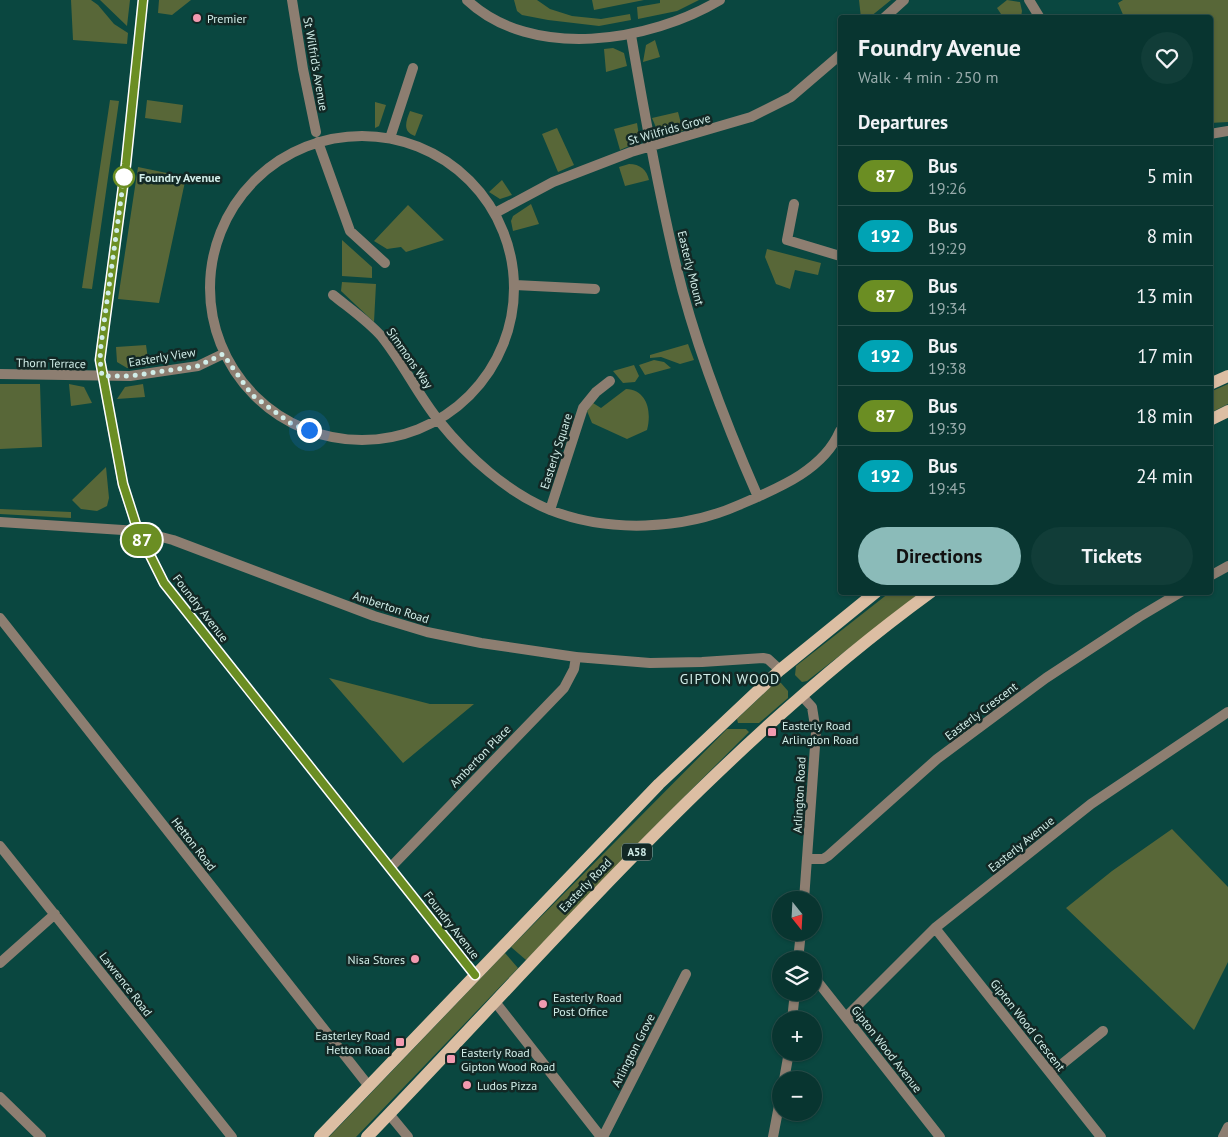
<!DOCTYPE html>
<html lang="en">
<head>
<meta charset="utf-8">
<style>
	:root { --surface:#083530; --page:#113d38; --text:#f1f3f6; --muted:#98abab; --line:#29504c; --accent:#8bbbb9 }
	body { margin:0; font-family:"PT Sans",sans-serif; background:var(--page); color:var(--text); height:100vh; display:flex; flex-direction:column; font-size:19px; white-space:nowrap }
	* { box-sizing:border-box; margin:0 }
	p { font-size:16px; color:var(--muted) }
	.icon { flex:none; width:28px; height:28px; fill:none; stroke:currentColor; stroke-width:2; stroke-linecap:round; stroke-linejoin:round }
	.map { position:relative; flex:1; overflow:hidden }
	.panel { position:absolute; left:838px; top:15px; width:375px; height:580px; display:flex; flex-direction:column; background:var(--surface); border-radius:5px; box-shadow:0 1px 4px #0004,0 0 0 1px var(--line) }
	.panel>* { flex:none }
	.badge { padding:0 10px; border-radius:16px; font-size:18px; line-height:32px }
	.needle { width:32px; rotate:162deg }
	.controls { position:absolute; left:772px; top:891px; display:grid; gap:10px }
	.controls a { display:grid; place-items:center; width:50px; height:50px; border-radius:50%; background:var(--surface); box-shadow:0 1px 4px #0004,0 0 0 1px var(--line); font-size:25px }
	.you { position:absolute; width:25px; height:25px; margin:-12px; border:4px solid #fff; border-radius:50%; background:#1a73e8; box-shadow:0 0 0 8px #1a73e833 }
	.map>.badge { position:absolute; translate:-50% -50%; box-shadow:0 0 0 2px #fff }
	h2 { padding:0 20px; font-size:19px; line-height:45px }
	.round { display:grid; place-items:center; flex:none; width:52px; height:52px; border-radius:26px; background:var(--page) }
	.headline { display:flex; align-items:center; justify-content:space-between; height:85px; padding:0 20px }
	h1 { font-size:24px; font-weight:600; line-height:38px }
	.cta { display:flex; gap:10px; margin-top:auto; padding:10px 20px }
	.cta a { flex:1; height:58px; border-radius:30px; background:var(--accent); color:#111; font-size:20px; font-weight:600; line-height:58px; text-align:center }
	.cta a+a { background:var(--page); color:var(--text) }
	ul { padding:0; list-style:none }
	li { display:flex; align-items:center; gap:15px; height:60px; padding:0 20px; border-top:1px solid var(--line) }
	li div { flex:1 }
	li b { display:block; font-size:19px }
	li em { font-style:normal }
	li .badge { min-width:55px; font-weight:700; text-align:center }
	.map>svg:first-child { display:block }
	.green { fill:#586738 }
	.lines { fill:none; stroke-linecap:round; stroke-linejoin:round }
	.minor { stroke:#8d7e71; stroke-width:10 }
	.tertiary { stroke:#8d7e71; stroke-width:10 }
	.primary { stroke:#dcbea3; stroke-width:12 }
	.line-casing { stroke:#fff; stroke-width:11 }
	.line { stroke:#6b8e23; stroke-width:8 }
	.walk { stroke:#d1ede8; stroke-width:5; stroke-dasharray:0 9 }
	.poi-dot { fill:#f29ab0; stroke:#122825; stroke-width:2 }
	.stop-dot { fill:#fff; stroke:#6b8e23; stroke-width:2.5 }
	.labels { text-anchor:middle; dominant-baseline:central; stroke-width:5; stroke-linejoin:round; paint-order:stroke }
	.shield { fill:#122825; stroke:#98b2ae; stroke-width:1 }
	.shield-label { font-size:11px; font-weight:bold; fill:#d1ede8 }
	.poi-label { font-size:12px; fill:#d1ede8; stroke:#122825; text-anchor:start }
	.street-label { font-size:12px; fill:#d1ede8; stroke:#122825 }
	.stop-label { font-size:12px; font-weight:bold; fill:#d1ede8; stroke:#122825; text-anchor:start }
	.neighbourhood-label { font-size:14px; letter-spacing:1px; fill:#d1ede8; stroke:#122825 }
</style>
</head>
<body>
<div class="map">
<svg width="1228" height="1137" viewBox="0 0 1228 1137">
	<rect width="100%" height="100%" fill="#0a4740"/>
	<path class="green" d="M 71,0 L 91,0 L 98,5 L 114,24 L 128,33 L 127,44 L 73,40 Z
		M 100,0 L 130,0 L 127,26 Z
		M 159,0 L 191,0 L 172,15 L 158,13 Z
		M 514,0 L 537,0 L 550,9 L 572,16 L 601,19 L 630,14 L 631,20 L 599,26 L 548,20 L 522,15 L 517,11 Z
		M 592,0 L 644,0 L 594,10 Z
		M 660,0 L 699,0 L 677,11 L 638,19 L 637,7 L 660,3 Z
		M 859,0 L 891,0 L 870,17 L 861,18 Z
		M 1007,0 L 1020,2 L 1022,11 L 1021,17 L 1003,17 L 997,8 Z
		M 1123,0 L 1228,0 L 1228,122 L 1210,123 L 1210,18 L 1124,17 L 1118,3 Z
		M 655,40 L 660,57 L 643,62 L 646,45 Z
		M 613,48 L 624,53 L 627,66 L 606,72 L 604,49 Z
		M 110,100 L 119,101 L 92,289 L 82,288 Z
		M 147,100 L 183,105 L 181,123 L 145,118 Z
		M 375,102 L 386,105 L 379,126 L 375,128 Z
		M 410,111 L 423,115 L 415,136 C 402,132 406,121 410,111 Z
		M 678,112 L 683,131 L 666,135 L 658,132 L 652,118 Z
		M 637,123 L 639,136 L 636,143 L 620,150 L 614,129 Z
		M 557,128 L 574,165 L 558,172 L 542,134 Z
		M 629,164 C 640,164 647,170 649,180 L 625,186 L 619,167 Z
		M 138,167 L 186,177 L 159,303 L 118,299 Z
		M 502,180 L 512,195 L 500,199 L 489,192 Z
		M 531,204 L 539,224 L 513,231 L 511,221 L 513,216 Z
		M 408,205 L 444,240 L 406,252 L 401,247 L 387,249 L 374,241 Z
		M 342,240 L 372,267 L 372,278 L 342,276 Z
		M 767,249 L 821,263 L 818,275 L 795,270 L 790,289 L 776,284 L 765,257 Z
		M 342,282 L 376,284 L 374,322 L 341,291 Z
		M 688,344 L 694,360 L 680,364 L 661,357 L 650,358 L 650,355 Z
		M 146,345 L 149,366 L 127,368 L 117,362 L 116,347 Z
		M 654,360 L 664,362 L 671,368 L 645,375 L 639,365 Z
		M 634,365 L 639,376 L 635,382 L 623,383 L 613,371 Z
		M 0,384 L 40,384 L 42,447 L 0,449 Z
		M 69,384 L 84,387 L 92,403 L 71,406 Z
		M 143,384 L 145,397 L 117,399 L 125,387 Z
		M 1228,384 L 1228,404 L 1210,413 L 1210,392 Z
		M 626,389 C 647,390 652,411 647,430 L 627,439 L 592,423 L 587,411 L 593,403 L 601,408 Z
		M 106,467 L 109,498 L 107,506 L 97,511 L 81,509 L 72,500 Z
		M 0,509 L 71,512 L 71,518 L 0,514 Z
		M 889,593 L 920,593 L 807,681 L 802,682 L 795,675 L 796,666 Z
		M 329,678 L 430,704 L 474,704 L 403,763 Z
		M 776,682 L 781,683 L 788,691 L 788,698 L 759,723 L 738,723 L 737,719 Z
		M 727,729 L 746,729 L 749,732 L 654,827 L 526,960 L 511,947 Z
		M 1172,829 L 1228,887 L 1228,962 L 1194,1030 L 1066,908 L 1112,871 Z
		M 505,953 L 518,968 L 356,1137 L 329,1137 Z"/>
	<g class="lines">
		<path class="minor" d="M 292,0 L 303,69 L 316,132
			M 884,18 L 904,0
			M 631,35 C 644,112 658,189 676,265 C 695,345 725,422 758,497
			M210 288a152 152 0 1 1 304 0a152 152 0 1 1-304 0Z
			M 390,138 L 413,68
			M 318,142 L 350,231 L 385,263
			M 794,204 L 787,240 L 840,256
			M 495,213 L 553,182 L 631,152 L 751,117 L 791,97 L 840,55
			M 515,285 L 595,289
			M 333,295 C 349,308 368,321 382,337 C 403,363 418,395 439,421 C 468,457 507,492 550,510 C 608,533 683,530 739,505 C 776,489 823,471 840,431
			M 0,374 L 130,376 L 198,366 L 223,354
			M 550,510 L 583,408 L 596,392 L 610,381
			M 1210,576 L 1228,566
			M 0,618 L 368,1085
			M 802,696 L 812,707 L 816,732 L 804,900
			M 0,846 L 232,1137
			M 808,859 L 823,859 L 828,856 L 937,759 L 1046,678 L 1139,617 L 1181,592
			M 391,867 L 564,688 L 574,669 L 576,657
			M 935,928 L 1101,1137
			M 798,960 L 801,932
			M 0,963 L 55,914
			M 814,977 L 940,1137
			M 496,1003 L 601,1137
			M 846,1017 L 935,928 L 1091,804 L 1228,712
			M 792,1020 L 795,992
			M 1051,1073 L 1103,1031
			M 784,1080 L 789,1052
			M 0,1097 L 41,1137
			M 389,1114 L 408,1137
			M 603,1137 L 686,974
			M 773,1137 L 781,1095
			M 1223,1137 L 1228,1127"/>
		<path class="tertiary" d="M 143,0 L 126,164 L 100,360 L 123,485 L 138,531 L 164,583 L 475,975
			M 467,0 C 532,61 650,42 720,0
			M 1029,0 L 1040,18
			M 1210,134 L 1228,131
			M 0,522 L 138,531 L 173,540 L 374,616 L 427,632 L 481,643 L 576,657 L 650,663 L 702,662 L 763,658 L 768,659 L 780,670"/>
		<path class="primary" d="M 1210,384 L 1228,376
			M 1210,420 L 1228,411
			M 320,1137 L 659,784 L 780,670 L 876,592
			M 367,1137 C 549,949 718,747 931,592"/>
	</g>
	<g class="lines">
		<g class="line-casing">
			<path id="line" d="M 143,0 L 126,164 L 100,360 L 123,484 L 138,531 L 164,583 L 475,975"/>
		</g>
		<use href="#line" class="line"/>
		<path class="walk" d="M 124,177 L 101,345 L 100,360 L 102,376 L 130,376 L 198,366 L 223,354 L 252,395 L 293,425 L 309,430"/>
	</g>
	<g class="poi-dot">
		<circle cx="197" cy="18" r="5"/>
		<rect x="767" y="727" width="10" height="10" rx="2.5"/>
		<circle cx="415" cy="959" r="5"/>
		<circle cx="543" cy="1004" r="5"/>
		<rect x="395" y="1037" width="10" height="10" rx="2.5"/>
		<rect x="446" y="1054" width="10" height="10" rx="2.5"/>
		<circle cx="467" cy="1085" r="5"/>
	</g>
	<circle class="stop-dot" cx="124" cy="177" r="10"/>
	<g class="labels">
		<rect class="shield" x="622" y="843.5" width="30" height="17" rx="4"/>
		<g class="shield-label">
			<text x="637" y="852">A58</text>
		</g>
		<g class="poi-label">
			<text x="207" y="18">Premier</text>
			<text x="782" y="725">Easterly Road<tspan x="782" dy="14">Arlington Road</tspan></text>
			<text x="405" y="959" text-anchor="end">Nisa Stores</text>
			<text x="553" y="997">Easterly Road<tspan x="553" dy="14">Post Office</tspan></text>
			<text x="390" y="1035" text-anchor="end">Easterley Road<tspan x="390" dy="14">Hetton Road</tspan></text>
			<text x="461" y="1052">Easterly Road<tspan x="461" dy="14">Gipton Wood Road</tspan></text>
			<text x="477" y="1085">Ludos Pizza</text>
		</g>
		<g class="street-label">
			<text transform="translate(316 64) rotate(80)">St Wilfrid's Avenue</text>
			<text transform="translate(669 129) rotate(-16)">St Wilfrids Grove</text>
			<text transform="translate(691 268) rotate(76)">Easterly Mount</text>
			<text transform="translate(162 357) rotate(-9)">Easterly View</text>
			<text transform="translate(410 358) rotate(55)">Simmons Way</text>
			<text transform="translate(51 363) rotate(1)">Thorn Terrace</text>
			<text transform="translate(556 451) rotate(-72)">Easterly Square</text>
			<text transform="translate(391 607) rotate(18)">Amberton Road</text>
			<text transform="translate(201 608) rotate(52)">Foundry Avenue</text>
			<text transform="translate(981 711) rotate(-37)">Easterly Crescent</text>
			<text transform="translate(480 756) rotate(-46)">Amberton Place</text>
			<text transform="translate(799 795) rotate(-87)">Arlington Road</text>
			<text transform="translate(194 844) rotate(52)">Hetton Road</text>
			<text transform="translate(1021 844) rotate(-39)">Easterly Avenue</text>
			<text transform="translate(585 885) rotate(-46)">Easterly Road</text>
			<text transform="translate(452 925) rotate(52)">Foundry Avenue</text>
			<text transform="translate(126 984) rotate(52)">Lawrence Road</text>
			<text transform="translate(1028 1025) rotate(52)">Gipton Wood Crescent</text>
			<text transform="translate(887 1049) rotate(52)">Gipton Wood Avenue</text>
			<text transform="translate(633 1050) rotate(-63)">Arlington Grove</text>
		</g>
		<g class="stop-label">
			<text x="139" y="177">Foundry Avenue</text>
		</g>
		<g class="neighbourhood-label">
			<text x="730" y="679">GIPTON WOOD</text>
		</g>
	</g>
</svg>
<div class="controls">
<a><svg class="needle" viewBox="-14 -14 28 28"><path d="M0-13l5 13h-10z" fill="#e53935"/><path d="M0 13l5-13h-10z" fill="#98abab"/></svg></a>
<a><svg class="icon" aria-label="layers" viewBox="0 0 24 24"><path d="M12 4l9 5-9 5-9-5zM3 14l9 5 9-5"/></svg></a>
<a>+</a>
<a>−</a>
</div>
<div class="you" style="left:309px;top:430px"></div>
<b class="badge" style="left:142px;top:540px;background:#6b8e23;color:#fff">87</b>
<section class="panel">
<div class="headline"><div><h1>Foundry Avenue</h1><p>Walk · 4 min · 250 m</p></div><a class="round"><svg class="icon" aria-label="heart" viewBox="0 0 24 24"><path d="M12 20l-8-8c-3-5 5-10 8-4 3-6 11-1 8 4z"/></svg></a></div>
<h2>Departures</h2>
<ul>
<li><span class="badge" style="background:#6b8e23;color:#fff">87</span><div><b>Bus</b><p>19:26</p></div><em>5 min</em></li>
<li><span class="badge" style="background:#00a3b4;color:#fff">192</span><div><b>Bus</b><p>19:29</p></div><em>8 min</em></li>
<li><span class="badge" style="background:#6b8e23;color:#fff">87</span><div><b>Bus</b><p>19:34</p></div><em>13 min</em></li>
<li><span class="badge" style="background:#00a3b4;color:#fff">192</span><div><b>Bus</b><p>19:38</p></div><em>17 min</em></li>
<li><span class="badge" style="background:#6b8e23;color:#fff">87</span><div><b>Bus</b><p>19:39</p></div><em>18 min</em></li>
<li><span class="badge" style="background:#00a3b4;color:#fff">192</span><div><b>Bus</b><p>19:45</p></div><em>24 min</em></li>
</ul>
<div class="cta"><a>Directions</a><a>Tickets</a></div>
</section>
</div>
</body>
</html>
